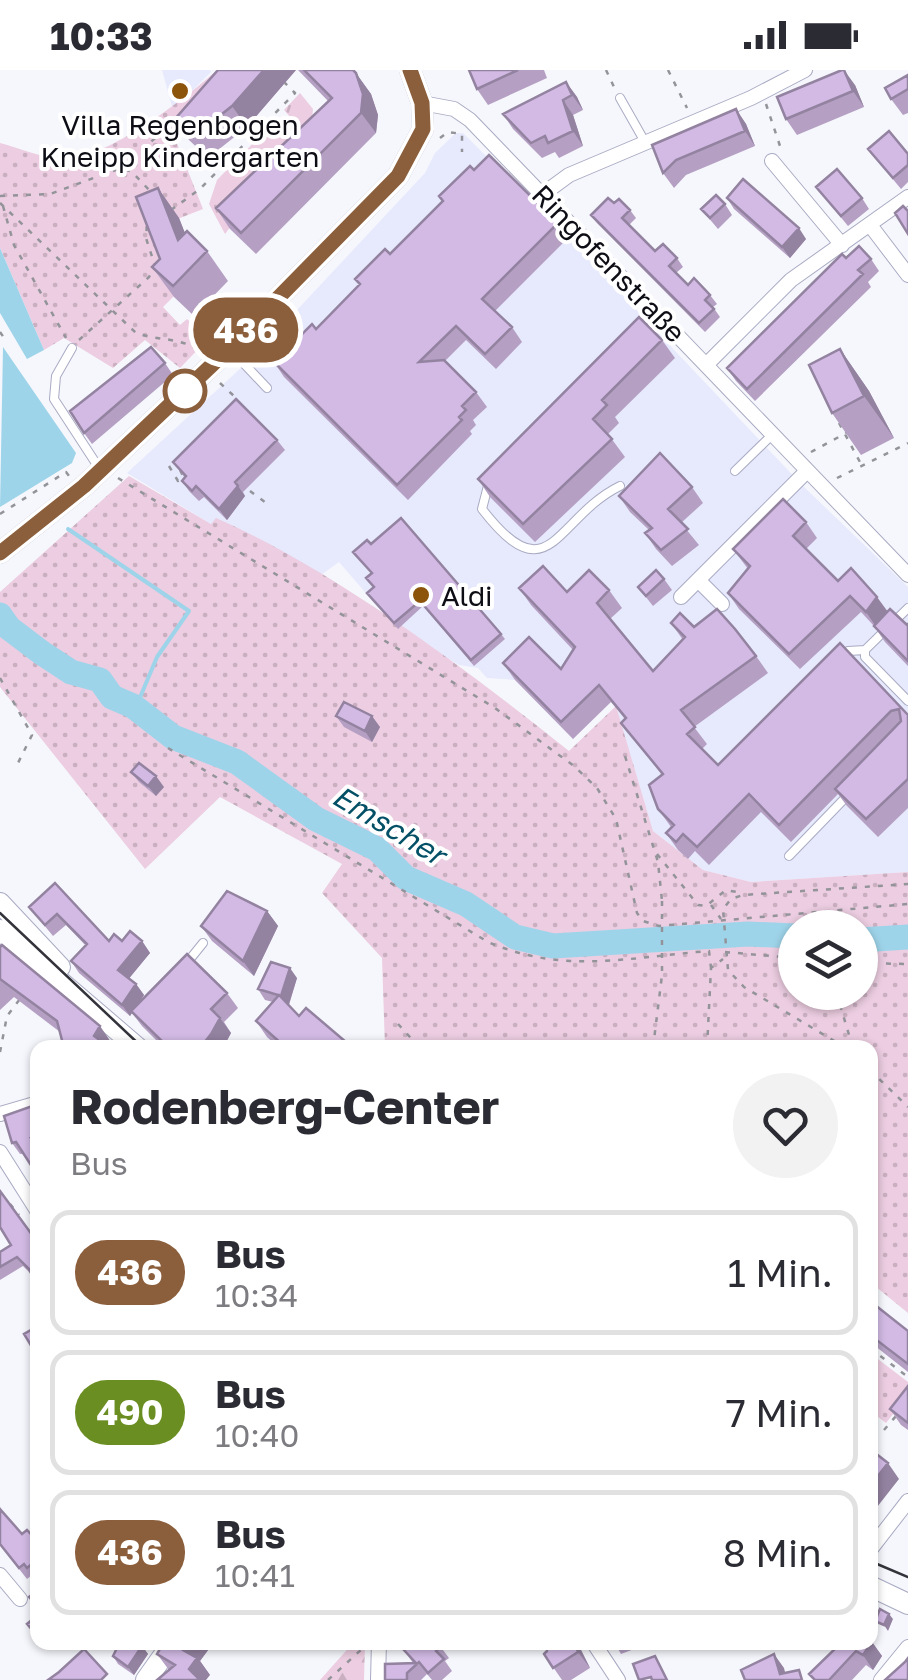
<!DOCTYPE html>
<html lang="de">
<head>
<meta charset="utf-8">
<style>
	:root { --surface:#fff; --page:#f2f2f3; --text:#2b2b33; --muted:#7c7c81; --line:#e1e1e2 }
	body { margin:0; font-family:"Golos Text",sans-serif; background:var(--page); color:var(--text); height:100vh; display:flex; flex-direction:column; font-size:38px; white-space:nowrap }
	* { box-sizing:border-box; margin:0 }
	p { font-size:32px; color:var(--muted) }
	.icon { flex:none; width:55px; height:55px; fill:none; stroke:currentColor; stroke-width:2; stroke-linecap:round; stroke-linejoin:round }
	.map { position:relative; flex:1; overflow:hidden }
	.panel { position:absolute; left:30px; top:970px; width:848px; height:610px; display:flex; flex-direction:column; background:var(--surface); border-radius:20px; box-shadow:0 2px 8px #0004 }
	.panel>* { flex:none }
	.badge { padding:0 20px; border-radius:32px; font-size:35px; line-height:65px }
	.fabs { position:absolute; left:778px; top:840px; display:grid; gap:20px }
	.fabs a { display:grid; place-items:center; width:100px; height:100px; border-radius:50%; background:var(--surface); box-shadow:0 2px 8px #0004; font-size:50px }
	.map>.badge { position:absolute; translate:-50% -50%; box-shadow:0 0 0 5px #fff }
	.round { display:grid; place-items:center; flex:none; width:105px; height:105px; border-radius:52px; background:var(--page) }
	.headline { display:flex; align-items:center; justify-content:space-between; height:170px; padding:0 40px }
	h1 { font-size:48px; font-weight:700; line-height:75px }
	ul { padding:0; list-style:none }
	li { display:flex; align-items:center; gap:30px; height:125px; margin:0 20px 15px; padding:0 20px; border:5px solid var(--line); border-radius:20px }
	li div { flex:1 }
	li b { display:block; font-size:38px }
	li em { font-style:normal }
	li .badge { min-width:110px; font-weight:700; text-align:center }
	.status { display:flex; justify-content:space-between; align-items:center; height:70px; padding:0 50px; background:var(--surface); direction:ltr }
	.status svg { height:28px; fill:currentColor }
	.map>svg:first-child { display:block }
	.built { fill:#e7e9fd }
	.grass { fill:url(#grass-tufts) }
	.forest { fill:url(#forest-firs) }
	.park { fill:url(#park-dots); fill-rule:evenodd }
	.water { fill:#9ed4ea }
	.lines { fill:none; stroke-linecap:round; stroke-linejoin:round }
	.stream { stroke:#9ed4ea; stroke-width:4 }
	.river { stroke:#9ed4ea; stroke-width:25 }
	.lane-casing { stroke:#a9abc3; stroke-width:10 }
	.street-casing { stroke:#a9abc3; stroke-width:16 }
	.secondary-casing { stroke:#a9abc3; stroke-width:22 }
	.path { stroke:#93939a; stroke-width:2.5; stroke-dasharray:5 8; stroke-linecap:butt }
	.lane { stroke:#fff; stroke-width:8 }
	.street { stroke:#fff; stroke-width:14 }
	.secondary { stroke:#fff; stroke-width:20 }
	.tram { stroke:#33333b; stroke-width:2.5 }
	.path-bridge { stroke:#93939a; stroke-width:2.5; stroke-dasharray:5 8; stroke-linecap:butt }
	.wall { fill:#b5a0c4 }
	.shaded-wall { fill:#9382a0 }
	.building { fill:#d2bae4; stroke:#9382a0; stroke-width:2.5 }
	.line-casing { stroke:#fff; stroke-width:22 }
	.line { stroke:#8b5e3c; stroke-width:15 }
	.poi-dot { fill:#8c530a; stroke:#fff; stroke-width:4 }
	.stop-dot { fill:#fff; stroke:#8b5e3c; stroke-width:5 }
	.labels { text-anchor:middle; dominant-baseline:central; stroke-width:8; stroke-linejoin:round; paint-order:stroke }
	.poi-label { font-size:28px; fill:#0d0d16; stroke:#fff }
	.street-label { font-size:28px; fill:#0d0d16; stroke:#fff }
	.water-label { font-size:30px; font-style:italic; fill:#035066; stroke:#fff }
</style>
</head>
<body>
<div class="status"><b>10:33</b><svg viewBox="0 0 49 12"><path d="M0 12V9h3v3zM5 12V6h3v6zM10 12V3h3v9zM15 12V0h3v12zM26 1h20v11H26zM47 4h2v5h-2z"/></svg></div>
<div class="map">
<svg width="908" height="1610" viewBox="0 0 908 1610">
	<defs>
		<pattern id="grass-tufts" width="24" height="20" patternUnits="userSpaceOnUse" patternTransform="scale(2.5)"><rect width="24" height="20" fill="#eccde1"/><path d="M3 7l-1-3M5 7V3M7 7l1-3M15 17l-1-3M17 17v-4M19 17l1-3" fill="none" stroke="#c9afc0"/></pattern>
		<pattern id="forest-firs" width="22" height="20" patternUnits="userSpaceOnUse" patternTransform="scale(2.5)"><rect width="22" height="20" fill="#eccde1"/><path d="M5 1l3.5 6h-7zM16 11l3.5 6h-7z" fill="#c9afc0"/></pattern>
		<pattern id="park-dots" width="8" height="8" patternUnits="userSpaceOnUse" patternTransform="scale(2.5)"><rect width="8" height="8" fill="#eccde1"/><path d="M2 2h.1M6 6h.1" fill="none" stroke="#c9afc0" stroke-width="1.8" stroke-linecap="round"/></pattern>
	</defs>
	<rect width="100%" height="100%" fill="#f6f7fc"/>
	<path class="built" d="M 162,0 L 210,0 L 211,2 L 173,40 Z
		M 456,63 L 463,63 L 568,168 L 804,417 L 908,517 L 908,802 L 751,812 L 703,800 L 653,761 L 616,638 L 597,615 L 591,620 L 599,643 L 573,669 L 516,610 L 487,608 L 478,598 L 459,595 L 396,558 L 339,492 L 321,505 L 217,449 L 211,454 L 127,403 L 255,285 L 425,103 L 435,83 Z"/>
	<path class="grass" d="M 300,23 L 313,39 L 312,49 L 225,164 L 209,134 L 217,110 L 268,58 L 276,65 L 292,49 L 284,40 Z"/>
	<path class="forest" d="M 353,1573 L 365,1573 L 364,1610 L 320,1610 Z"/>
	<path class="park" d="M 217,0 L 233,0 L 172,61 L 203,139 L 152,159 L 178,222 L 163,237 L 180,255 L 187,249 L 208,269 L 180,298 L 145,270 L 113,298 L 64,268 L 44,280 L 0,178 L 0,73 C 19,78 42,88 62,89 C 105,91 186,28 217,0 Z
		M 129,406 L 211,454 L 216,448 C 333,499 469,601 569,681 L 616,636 L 653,761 L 703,800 L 751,812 L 908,802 L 908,1243 L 870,1212 L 870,978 L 385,977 L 382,888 L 322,823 L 342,794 L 220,727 L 145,799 L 0,617 L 0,522 ZM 795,858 L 860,858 L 860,922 L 795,922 Z
		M 870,1283 L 908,1312 L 908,1325 L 886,1353 L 870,1341 Z"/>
	<path class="water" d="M 0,178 L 44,280 L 27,289 L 0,243 Z
		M 3,277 L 76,383 L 72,393 L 0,437 Z"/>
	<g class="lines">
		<path class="stream" d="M 68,459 L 189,541 L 157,587 L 136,637"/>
		<path class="river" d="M 0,545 L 9,558 L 42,583 L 71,602 L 100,610 L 112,627 L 133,636 L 173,667 L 237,692 L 316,749 L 377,779 L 406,808 L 466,834 L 515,867 L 553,876 L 748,864 L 795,866
			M 860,870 L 908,867"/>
		<g class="lane-casing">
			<path id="lane" d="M 620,28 L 645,72
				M 72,278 L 56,306 L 54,329 L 99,398
				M 232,281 L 267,318
				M 735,401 L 772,365
				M 489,412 L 482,439 C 550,527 555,448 620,416
				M 908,538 L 865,580 L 865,587 L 908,631
				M 842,586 L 848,581 L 865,580
				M 789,786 L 849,724
				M 186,894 L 203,873"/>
		</g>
		<g class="street-casing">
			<path id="street" d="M 422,33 L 454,39 L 470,50 L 908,505
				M 772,91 L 842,175
				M 543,124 L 569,105 L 751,28 L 805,0
				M 870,155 L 908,205
				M 707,294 L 791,210 L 908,127
				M 698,510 L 722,534
				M 681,527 L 806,402
				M 0,1044 L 38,1033
				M 0,1082 L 38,1142
				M 870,1480 L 908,1431
				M 0,1505 L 20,1529
				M 593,1572 L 618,1610
				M 378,1610 L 379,1572
				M 881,1610 L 908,1577"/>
		</g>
		<g class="secondary-casing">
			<path id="secondary" d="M 0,483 L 84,416 L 213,294 L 398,106 L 423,59 L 422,33 L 410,0
				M 0,833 L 60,897
				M 0,860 L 138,978
				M 870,1516 L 908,1534
				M 146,1610 L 173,1572"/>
		</g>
		<path class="path" d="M 606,0 L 614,17
			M 668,0 L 687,38
			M 766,34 L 781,79
			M 440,68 L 448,62 L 462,64 L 462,82
			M 122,97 L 176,50
			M 0,126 L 50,124 L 121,98 L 132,102 L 152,123
			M 0,133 L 136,263 C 159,271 178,267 199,280
			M 3,136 L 14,175 L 66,268
			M 171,140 L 200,119 L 295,23 L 284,12
			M 0,262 L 7,272
			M 79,270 L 149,207 L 155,196 L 146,168 L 147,153
			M 220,313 L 234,326
			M 839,353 L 861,394
			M 811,382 L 848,362
			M 169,396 L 178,411 L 183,406 L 179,398
			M 118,408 L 495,638 L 574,696 L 597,718 L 616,749 L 637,843 L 643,851 L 659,856 L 908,834
			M 837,408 L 908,373
			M 250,421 L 265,432
			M 0,444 L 66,402 L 69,406
			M 0,608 L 32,665 L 18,693
			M 168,678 L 488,872 C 565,905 629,887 709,881 L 711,898
			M 625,686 L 658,792 L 662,831
			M 657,784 L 698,835 L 706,836 L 726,820 L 742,823
			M 711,835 L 721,849
			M 725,882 L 795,888
			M 860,893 L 908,894
			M 841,922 L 840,935 L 853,978
			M 398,954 L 420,978
			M 653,978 L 662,905
			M 707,978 L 711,898 L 723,889
			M 846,978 L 744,917 L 728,900 L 723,839 L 731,829 L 743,825 L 908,814
			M 0,982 L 7,946 L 20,929
			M 870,1000 L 908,1037
			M 10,1134 L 19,1145
			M 870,1278 L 908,1307
			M 884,1360 L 896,1346
			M 328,1610 L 363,1578"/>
		<use href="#lane" class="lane"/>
		<use href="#street" class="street"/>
		<use href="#secondary" class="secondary"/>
		<path class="tram" d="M 0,843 L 143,978
			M 870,1491 L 908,1507"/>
		<path class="path-bridge" d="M 662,831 L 662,905"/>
	</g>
	<path class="wall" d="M 218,0 L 296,0 L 247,57 L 208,88 L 189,70 L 175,49 Z
		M 298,0 L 353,0 L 371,24 L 378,45 L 376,63 L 256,184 L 230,159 L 216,138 L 328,31 Z
		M 469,0 L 544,0 L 547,8 L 488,35 L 477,19 Z
		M 908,5 L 908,43 L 903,45 L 891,29 Z
		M 566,12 L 577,27 L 583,40 L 573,45 L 583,76 L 559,88 L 555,82 L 542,88 L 513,59 L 503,44 Z
		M 855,15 L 864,37 L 797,65 L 786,49 Z
		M 736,39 L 746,54 L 755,76 L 686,105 L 674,118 L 663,103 L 652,75 Z
		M 868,79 L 908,84 L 908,112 L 901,119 Z
		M 474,100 L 558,153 L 568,168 L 495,241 L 512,257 L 522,272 L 496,299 L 466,270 L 445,291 L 476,322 L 487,337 L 473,350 L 476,355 L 470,361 L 472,364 L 408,430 L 284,307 L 274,292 L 316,259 L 359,215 L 355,209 L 390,184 L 443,131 L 439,126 Z
		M 816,117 L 862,128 L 869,139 L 848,156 Z
		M 158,118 L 179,148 L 185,163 L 207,181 L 228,211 L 194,246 L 174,227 L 152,197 L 160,189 Z
		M 727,128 L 806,169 L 790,188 L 734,139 Z
		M 614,133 L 630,140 L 636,148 L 629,155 L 655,181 L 677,188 L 683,197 L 676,203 L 688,215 L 710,225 L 717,234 L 713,237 L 720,247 L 705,262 L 597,153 L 591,145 Z
		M 725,134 L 732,145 L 718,159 L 701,139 Z
		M 871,189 L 879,201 L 868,212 L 871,217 L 755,331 L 736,311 L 727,298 Z
		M 662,270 L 675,288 L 615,347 L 619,353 L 608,364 L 625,387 L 535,472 L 490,427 L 478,409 Z
		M 840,279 L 869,321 L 894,368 L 861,385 L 832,343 Z
		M 165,293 L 173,305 L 92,374 L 84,363 Z
		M 277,370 L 285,380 L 243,422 L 245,426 L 227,450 L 204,427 L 199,431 L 189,421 L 182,411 L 185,408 L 173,392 Z
		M 692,417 L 703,433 L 681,453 L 699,475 L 672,496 L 656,479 L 645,463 L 649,460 L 630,442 L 619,426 Z
		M 806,452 L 817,468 L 806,479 L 838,511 L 908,554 L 908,596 L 885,572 L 874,556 L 861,542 L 800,599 L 739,539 L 728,523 L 748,499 L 733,479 Z
		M 371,474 L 501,564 L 505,569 L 474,596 L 423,536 L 398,559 L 371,528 L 373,517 L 371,503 Z
		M 664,509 L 672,520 L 653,536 L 638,517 Z
		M 519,518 L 567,522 L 609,520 L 622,538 L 610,549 L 653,601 L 683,570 L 671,553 L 694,557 L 756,586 L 768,603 L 694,657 L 707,674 L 702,679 L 718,695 L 840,573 L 908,645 L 908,738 L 878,767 L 847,736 L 838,724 L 791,772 L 761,742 L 709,795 L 695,781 L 688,789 L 678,780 L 666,763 L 671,757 L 658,739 L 662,705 L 621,653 L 625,649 L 611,632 L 573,669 L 515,610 L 503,593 L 561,599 L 573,580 L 531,535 Z
		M 336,646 L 380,657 L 372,672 L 344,657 Z
		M 131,702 L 164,717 L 156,726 L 139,712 Z
		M 55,813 L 109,871 L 142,871 L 150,883 L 129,908 L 136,914 L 144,925 L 138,934 L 227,923 L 238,938 L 224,952 L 231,963 L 223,978 L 164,978 L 142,956 L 132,943 L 130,946 L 79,903 L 71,891 L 86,876 L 66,855 L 53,866 L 29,837 Z
		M 267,841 L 278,856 L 254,906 L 212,871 L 201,856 Z
		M 0,877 L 113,975 L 111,978 L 64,978 L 60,962 L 14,927 L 0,940 Z
		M 297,908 L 289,935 L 299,946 L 353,978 L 279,978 L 267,967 L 256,951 L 273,932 L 265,930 L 258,919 Z
		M 38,1034 L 38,1106 L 24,1084 L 20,1084 L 12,1073 Z
		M 0,1121 L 31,1204 L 23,1196 L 0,1210 L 0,1182 L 11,1175 Z
		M 870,1231 L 908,1261 L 908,1302 L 870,1272 Z
		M 908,1316 L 908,1360 L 901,1355 L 890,1339 Z
		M 0,1439 L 22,1464 L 38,1472 L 38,1506 L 35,1508 L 32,1505 L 27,1509 L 0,1475 Z
		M 164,1572 L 214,1572 L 200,1591 L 210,1605 L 169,1600 L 157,1584 Z
		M 437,1572 L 449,1588 L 445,1591 L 452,1601 L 442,1610 L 432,1610 L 427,1604 L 421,1610 L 385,1610 L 413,1593 L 403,1579 Z
		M 577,1572 L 590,1598 L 571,1610 L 562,1610 L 544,1584 Z
		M 614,1572 L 640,1572 L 642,1576 L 621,1584 Z
		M 835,1572 L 872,1572 L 882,1586 L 873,1600 L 866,1595 L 852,1610 L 814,1610 L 809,1604 L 838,1576 Z
		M 141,1575 L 148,1584 L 134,1605 L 118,1594 L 113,1586 Z"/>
	<path class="shaded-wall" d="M 264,0 L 296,0 L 247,57 L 232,36 Z
		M 844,0 L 855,15 L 864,37 L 853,21 Z
		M 356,3 L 371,24 L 378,45 L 376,63 L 361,43 Z
		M 566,12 L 577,27 L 583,40 L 572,25 Z
		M 563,30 L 573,45 L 583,76 L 573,61 Z
		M 736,39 L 746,54 L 755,76 L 745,61 Z
		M 158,118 L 179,148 L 196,192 L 178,170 Z
		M 799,158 L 806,169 L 790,188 L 782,177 Z
		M 840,279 L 869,321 L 894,368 L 864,326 Z
		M 238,416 L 245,426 L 227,450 L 219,439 Z
		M 877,527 L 888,542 L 877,558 L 866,542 Z
		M 372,646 L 380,657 L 372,672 L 365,661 Z
		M 156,706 L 164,717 L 156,726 L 148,716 Z
		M 267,841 L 278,856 L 254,906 L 243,891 Z
		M 142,871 L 150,883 L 127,911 L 118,900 Z
		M 290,898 L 297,908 L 288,937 L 281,926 Z
		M 136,914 L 144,925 L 130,946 L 122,935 Z
		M 220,948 L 231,963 L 223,978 L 200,978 Z
		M 100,956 L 113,975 L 111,978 L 105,978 L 94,966 Z
		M 888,1393 L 899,1409 L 870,1446 L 870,1416 Z
		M 889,1544 L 893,1549 L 888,1561 L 884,1555 Z
		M 188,1572 L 214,1572 L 200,1591 L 210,1605 L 206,1610 L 197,1610 L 189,1599 L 183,1580 Z
		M 574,1572 L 577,1572 L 590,1598 L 578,1582 Z
		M 872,1572 L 882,1586 L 873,1600 L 863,1585 Z
		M 142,1576 L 148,1584 L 134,1605 L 128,1597 Z
		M 774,1584 L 784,1598 L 787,1610 L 780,1604 Z"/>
	<path class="building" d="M 218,0 L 264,0 L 232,36 L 193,67 L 175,49 Z
		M 304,0 L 353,0 L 356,3 L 363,24 L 361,43 L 241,163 L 216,138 L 332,28 Z
		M 469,0 L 518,0 L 477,19 Z
		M 842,0 L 844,0 L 853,21 L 786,49 L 777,27 Z
		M 908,5 L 908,19 L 891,29 L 885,18 Z
		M 566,12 L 572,25 L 563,30 L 573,61 L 548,73 L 545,66 L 531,73 L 503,44 Z
		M 736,39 L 745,61 L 676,90 L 663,103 L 652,75 Z
		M 889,61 L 908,84 L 908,95 L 893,108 L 868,79 Z
		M 489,85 L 558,153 L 482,229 L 512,257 L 485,284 L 456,256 L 419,292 L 444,290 L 476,322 L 462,336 L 466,340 L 459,347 L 462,350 L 397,415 L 274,292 L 312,254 L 316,259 L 360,214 L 355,209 L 385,179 L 390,184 L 443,131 L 439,126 L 470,96 L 474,100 Z
		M 837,99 L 862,128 L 841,146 L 816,117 Z
		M 743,109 L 799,158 L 782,177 L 727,128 Z
		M 158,118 L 178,170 L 187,161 L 207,181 L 173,216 L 152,197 L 160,189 L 136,127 Z
		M 716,125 L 725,134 L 710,148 L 701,139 Z
		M 608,128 L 614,133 L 619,129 L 630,140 L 622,148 L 655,181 L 663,174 L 677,188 L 669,196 L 688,215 L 694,208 L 710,225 L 705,230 L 714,239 L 699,253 L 591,145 Z
		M 903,136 L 908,141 L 908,164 L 895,143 Z
		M 859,176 L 871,189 L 858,200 L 863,204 L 747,319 L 727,298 L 842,184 L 846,188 Z
		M 639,247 L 662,270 L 602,330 L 607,335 L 593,349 L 612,369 L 523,454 L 478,409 Z
		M 151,277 L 165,293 L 84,363 L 70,341 Z
		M 840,279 L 864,326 L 832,343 L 809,295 Z
		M 236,329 L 277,370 L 235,412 L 238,416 L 219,439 L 196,416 L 192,421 L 182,411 L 186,406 L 173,392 Z
		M 660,383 L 692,417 L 668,439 L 688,459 L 661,480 L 645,463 L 652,458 L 619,426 Z
		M 783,429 L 806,452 L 793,466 L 838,511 L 851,498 L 877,527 L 866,542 L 850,526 L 789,584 L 728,523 L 750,496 L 733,479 Z
		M 401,448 L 501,564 L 471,590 L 420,531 L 394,553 L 367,523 L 374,517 L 366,508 L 372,503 L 353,482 L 367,470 L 371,474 Z
		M 543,496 L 567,522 L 589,500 L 609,520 L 597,533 L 653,601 L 685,567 L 671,553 L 680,543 L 694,557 L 717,539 L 735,559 L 756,586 L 681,640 L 695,657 L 687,664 L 718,695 L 840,573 L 908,645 L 908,709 L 866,749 L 835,719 L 901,651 L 899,639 L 891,641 L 779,755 L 749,724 L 697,777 L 683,764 L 676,772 L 666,763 L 674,755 L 658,739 L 649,715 L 663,704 L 621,653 L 626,648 L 599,615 L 561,652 L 503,593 L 529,567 L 561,599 L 575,577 L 519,518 Z
		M 656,500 L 664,509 L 646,526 L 638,517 Z
		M 890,539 L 907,555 L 908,554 L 908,591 L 874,556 Z
		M 344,632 L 372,646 L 365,661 L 336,646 Z
		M 139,693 L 156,706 L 148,716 L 131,702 Z
		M 55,813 L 109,871 L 114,864 L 122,871 L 130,861 L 142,871 L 118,900 L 136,914 L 122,935 L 71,891 L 87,874 L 57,844 L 45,855 L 29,837 Z
		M 227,821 L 267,841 L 243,891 L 201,856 Z
		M 2,875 L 100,956 L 94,966 L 101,971 L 86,978 L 64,978 L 57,951 L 0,909 L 0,877 Z
		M 187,884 L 227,923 L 211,939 L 220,948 L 211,964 L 200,978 L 169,978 L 131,941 Z
		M 271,892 L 290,898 L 281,926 L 258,919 Z
		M 279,925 L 299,946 L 306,938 L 353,978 L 281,978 L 283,975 L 256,951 Z
		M 38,1034 L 38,1066 L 31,1068 L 38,1076 L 38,1106 L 16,1072 L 12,1073 L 4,1046 Z
		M 0,1121 L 38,1173 L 38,1217 L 29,1199 L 17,1187 L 0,1197 L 0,1182 L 11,1175 L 0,1157 Z
		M 870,1231 L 908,1261 L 908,1294 L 870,1265 Z
		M 38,1256 L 38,1287 L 24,1264 Z
		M 908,1316 L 908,1353 L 890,1339 Z
		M 870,1379 L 888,1393 L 870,1416 Z
		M 0,1439 L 22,1464 L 27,1460 L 38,1472 L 38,1489 L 27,1498 L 24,1494 L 19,1498 L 0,1474 Z
		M 38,1520 L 38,1537 L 29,1527 Z
		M 880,1539 L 889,1544 L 884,1555 L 875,1551 Z
		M 38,1545 L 38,1561 L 35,1563 L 27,1554 Z
		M 870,1570 L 872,1572 L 863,1585 L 856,1581 L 829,1610 L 815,1610 L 809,1604 L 842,1572 L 870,1572 Z
		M 120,1572 L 138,1572 L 142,1576 L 128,1597 L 113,1586 Z
		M 164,1572 L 188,1572 L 183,1580 L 197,1588 L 189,1599 L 200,1610 L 157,1610 L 175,1595 L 157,1584 Z
		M 409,1572 L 437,1572 L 441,1576 L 436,1581 L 444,1589 L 428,1603 L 419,1592 L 407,1603 L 407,1610 L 385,1610 L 385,1594 L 416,1593 L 403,1579 Z
		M 545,1572 L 574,1572 L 578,1582 L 553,1598 L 544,1584 L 547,1581 Z
		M 84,1579 L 107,1604 L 101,1610 L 48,1610 L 59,1602 Z
		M 774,1584 L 780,1604 L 799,1600 L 802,1610 L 745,1610 L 741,1600 Z
		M 655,1586 L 667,1610 L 652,1610 L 651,1607 L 639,1610 L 633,1594 Z
		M 908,1588 L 908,1610 L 885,1610 L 905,1592 Z"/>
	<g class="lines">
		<g class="line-casing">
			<path id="line" d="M 0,483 L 84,416 L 213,294 L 398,106 L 423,59 L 422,33 L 410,0"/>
		</g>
		<use href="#line" class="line"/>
	</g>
	<g class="poi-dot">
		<circle cx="180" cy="21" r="10"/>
		<circle cx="421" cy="525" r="10"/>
	</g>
	<circle class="stop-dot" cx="185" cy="321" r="20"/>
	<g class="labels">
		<g class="poi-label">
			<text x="180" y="54">Villa Regenbogen<tspan x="180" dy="32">Kneipp Kindergarten</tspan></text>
			<text x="441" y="525" text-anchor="start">Aldi</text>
		</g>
		<g class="street-label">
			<text transform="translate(609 193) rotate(46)">Ringofenstraße</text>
		</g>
		<g class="water-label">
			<text transform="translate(389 755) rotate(31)">Emscher</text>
		</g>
	</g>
</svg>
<div class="fabs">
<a><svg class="icon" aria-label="layers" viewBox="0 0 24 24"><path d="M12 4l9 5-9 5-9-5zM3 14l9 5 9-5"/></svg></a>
</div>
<b class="badge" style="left:246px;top:260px;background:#8b5e3c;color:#fff">436</b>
<section class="panel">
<div class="headline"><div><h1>Rodenberg-Center</h1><p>Bus</p></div><a class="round"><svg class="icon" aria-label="heart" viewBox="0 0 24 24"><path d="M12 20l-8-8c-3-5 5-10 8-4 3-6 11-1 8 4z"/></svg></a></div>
<ul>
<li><span class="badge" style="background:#8b5e3c;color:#fff">436</span><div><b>Bus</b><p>10:34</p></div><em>1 Min.</em></li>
<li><span class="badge" style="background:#6b8e23;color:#fff">490</span><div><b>Bus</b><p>10:40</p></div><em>7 Min.</em></li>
<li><span class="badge" style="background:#8b5e3c;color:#fff">436</span><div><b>Bus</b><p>10:41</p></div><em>8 Min.</em></li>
</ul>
</section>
</div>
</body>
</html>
